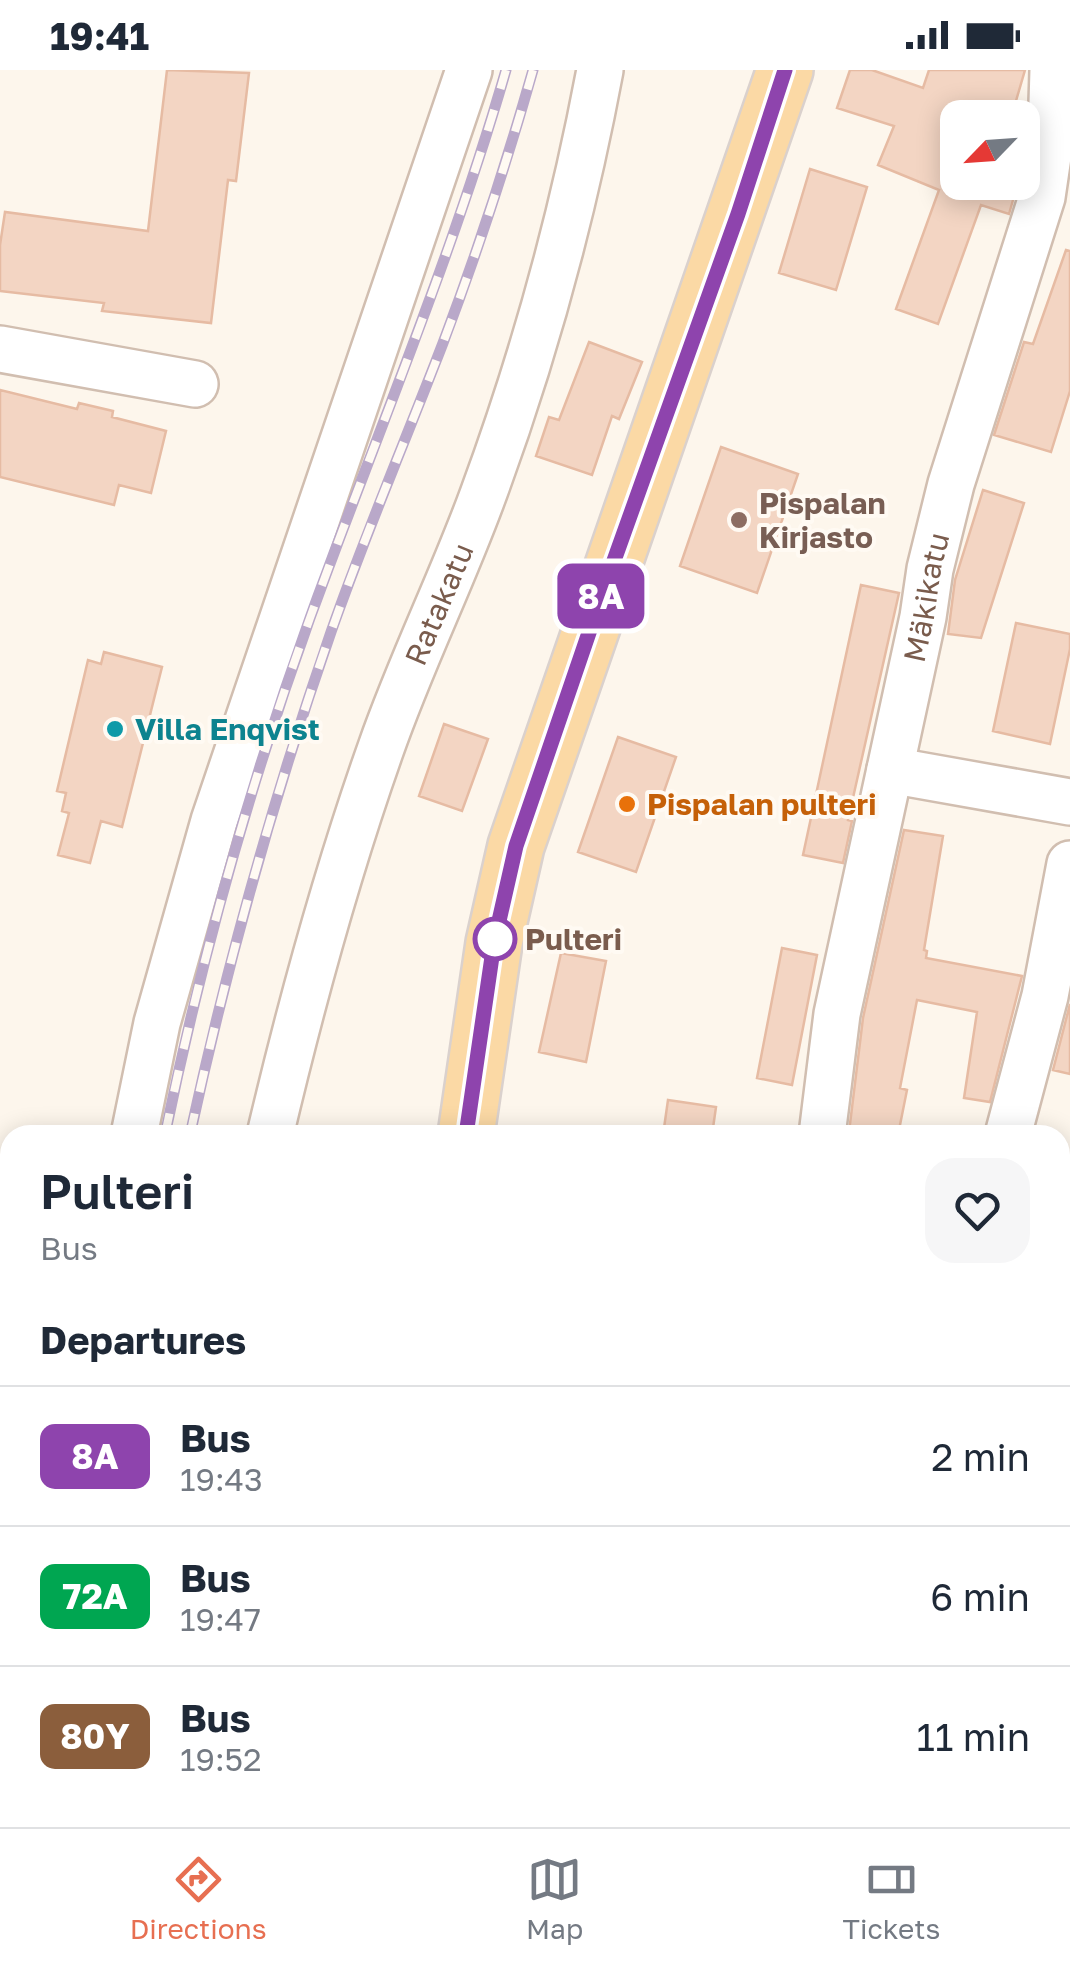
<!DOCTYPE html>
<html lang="en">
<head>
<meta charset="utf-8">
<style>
	:root { --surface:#fff; --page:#f6f6f7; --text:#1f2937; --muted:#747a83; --line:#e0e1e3; --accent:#e76f51 }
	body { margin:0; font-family:"Golos Text",sans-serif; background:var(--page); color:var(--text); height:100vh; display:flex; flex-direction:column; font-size:38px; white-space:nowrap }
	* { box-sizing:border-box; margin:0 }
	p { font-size:32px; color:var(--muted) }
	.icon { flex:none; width:55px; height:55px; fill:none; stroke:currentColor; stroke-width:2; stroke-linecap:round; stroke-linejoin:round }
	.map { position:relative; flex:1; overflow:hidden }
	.details { position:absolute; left:0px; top:1055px; width:1070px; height:702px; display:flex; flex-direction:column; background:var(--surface); border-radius:30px 30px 0 0; box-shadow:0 5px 25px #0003 }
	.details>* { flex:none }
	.badge { padding:0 20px; border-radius:15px; font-size:35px; line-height:65px }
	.needle { width:65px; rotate:245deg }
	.controls { position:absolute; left:940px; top:30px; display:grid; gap:20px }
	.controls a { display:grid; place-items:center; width:100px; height:100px; border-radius:20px; background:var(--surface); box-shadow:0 5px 25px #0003; font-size:50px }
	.map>.badge { position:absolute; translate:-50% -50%; box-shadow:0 0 0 5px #fff }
	h2 { padding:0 40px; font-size:38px; line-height:90px }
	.round { display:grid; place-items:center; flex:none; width:105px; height:105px; border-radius:30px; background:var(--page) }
	.head { display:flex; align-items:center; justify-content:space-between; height:170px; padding:0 40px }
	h1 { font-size:48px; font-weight:600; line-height:75px }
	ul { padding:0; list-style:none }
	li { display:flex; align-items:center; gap:30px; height:140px; padding:0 40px; border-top:2px solid var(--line) }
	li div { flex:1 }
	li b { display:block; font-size:38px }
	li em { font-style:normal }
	li .badge { min-width:110px; font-weight:700; text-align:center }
	.status { display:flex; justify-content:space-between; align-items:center; height:70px; padding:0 50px; background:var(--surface); direction:ltr }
	.status svg { height:28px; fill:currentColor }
	.menu { display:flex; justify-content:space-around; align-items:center; height:140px; border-top:2px solid var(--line); background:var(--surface); font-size:28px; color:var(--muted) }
	.menu a { display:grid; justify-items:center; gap:5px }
	.menu .selected { color:var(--accent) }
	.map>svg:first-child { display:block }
	.building { fill:#f3d5c3; stroke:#e6bba3; stroke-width:2.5 }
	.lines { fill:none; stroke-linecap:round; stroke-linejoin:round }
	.minor-casing { stroke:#d1beb0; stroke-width:50 }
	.major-casing { stroke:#dad1cd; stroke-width:60 }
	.minor { stroke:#fff; stroke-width:45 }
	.major { stroke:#fbd9a5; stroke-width:55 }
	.rail-casing { stroke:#b9a8c9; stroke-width:11 }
	.rail { stroke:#fffaf3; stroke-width:8; stroke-dasharray:22; stroke-linecap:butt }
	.line-casing { stroke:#fff; stroke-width:22 }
	.line { stroke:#8e44ad; stroke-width:15 }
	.education-dot { fill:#8d6e63; stroke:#fffaf3; stroke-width:4 }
	.culture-dot { fill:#0f9aa8; stroke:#fffaf3; stroke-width:4 }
	.food-dot { fill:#e8710a; stroke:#fffaf3; stroke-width:4 }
	.stop-dot { fill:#fff; stroke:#8e44ad; stroke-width:5 }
	.labels { text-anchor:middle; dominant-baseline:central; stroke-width:8; stroke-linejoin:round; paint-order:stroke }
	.education-label { font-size:30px; font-weight:bold; fill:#785e54; stroke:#fffaf3; text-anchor:start }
	.street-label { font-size:30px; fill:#7a5c4d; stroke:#fffaf3 }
	.culture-label { font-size:30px; font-weight:bold; fill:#0d838f; stroke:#fffaf3; text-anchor:start }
	.food-label { font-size:30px; font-weight:bold; fill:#c56008; stroke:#fffaf3; text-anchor:start }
	.stop-label { font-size:30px; font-weight:bold; fill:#7a5c4d; stroke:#fffaf3; text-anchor:start }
</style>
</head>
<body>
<div class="status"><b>19:41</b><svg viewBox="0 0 49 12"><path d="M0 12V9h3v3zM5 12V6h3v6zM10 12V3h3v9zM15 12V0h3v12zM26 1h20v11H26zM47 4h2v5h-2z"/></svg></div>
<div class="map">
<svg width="1070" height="1757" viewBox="0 0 1070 1757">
	<rect width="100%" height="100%" fill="#fdf6ec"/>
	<path class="building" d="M 167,0 L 249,3 L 236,111 L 228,110 L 211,253 L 102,241 L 104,233 L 0,221 L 0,175 L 5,142 L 148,161 Z
		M 850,0 L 872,0 L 923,18 L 929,0 L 1025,0 L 1011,48 L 958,48 L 958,112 L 1006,112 L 1017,116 L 1009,144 L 981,135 L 938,254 L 896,239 L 939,120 L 878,95 L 894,56 L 837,38 Z
		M 810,99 L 867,117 L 836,220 L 779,203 Z
		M 1066,180 L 1070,181 L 1070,321 L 1051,382 L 994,365 L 1024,272 L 1033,274 Z
		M 589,272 L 642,292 L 619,349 L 612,346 L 592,405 L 536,386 L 549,347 L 559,350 Z
		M 0,320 L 77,339 L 79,333 L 113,341 L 112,347 L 166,361 L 151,423 L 119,415 L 114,435 L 0,407 Z
		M 721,377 L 798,404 L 757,523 L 680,496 Z
		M 983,420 L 1024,433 L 981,568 L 948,564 L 955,510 Z
		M 861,515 L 899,523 L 848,750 L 852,751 L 843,793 L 803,785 Z
		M 1016,553 L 1070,564 L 1070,579 L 1050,674 L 993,661 Z
		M 104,582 L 162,597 L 122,757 L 101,751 L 90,793 L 58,785 L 69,743 L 62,741 L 66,723 L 57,721 L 88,590 L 101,594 Z
		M 444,654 L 488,669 L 462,741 L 419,726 Z
		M 618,667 L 676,687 L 636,802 L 578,782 Z
		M 904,760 L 943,766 L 924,880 L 927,881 L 926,888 L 1022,906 L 990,1032 L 964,1028 L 977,942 L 917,930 L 900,1018 L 907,1020 L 898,1065 L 862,1065 L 849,1062 L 863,948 Z
		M 782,878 L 817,885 L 792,1015 L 757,1008 Z
		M 561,883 L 606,891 L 586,992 L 539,982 Z
		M 1070,934 L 1070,1004 L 1053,1000 Z
		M 668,1030 L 716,1037 L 712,1065 L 663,1065 Z"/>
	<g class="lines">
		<g class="minor-casing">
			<g id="minor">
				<path d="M 0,279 L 195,314"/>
				<path d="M 890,700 L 1070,732"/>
				<path d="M 134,1065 L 157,953 L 214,751 L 469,0"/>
				<path id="s1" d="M 270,1065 C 301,934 336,805 381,678 C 411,592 452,510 483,425 C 534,287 573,144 600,0"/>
				<path id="s2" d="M 822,1065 L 837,944 L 923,547 L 930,499 L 951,414 L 1042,127 L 1051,66 L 1053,0"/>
				<path d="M 1008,1065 L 1045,926 L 1070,794"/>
				<path d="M 1060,1276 L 1070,1276"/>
				<path d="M 68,1757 L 68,1748"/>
				<path d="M 275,1757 L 275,1748"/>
				<path d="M 730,1757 L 731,1748"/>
				<path d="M 922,1757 L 924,1748"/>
			</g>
		</g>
		<g class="major-casing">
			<path id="major" d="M 466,1065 L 494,873 L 516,776 L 785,0
				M 400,1757 L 401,1748"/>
		</g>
		<use href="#minor" class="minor"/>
		<use href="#major" class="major"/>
		<g class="rail-casing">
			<path id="rail" d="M 165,1065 C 201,889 249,717 310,548 C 376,366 452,187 506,0
				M 190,1065 C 227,894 273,728 331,562 C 365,465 406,369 443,273 C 477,183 507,92 533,0
				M 98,1748 L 98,1757
				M 125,1757 L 125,1748"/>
		</g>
		<use href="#rail" class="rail"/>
	</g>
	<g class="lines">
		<g class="line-casing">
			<path id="line" d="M 466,1065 L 494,873 L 516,776 L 606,513 L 738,144 L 785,0"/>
		</g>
		<use href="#line" class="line"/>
	</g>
	<circle class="education-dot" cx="739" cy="450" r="10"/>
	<circle class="culture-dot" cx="115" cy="659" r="10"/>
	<circle class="food-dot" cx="627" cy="734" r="10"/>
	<circle class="stop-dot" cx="495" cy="869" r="20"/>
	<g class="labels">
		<g class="education-label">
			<text x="759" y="433">Pispalan<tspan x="759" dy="34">Kirjasto</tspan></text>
		</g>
		<g class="street-label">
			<text stroke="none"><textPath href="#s2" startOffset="548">Mäkikatu</textPath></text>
			<text stroke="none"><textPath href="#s1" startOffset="558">Ratakatu</textPath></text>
		</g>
		<g class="culture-label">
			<text x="135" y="659">Villa Enqvist</text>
		</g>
		<g class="food-label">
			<text x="647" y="734">Pispalan pulteri</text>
		</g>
		<g class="stop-label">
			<text x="525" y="869">Pulteri</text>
		</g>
	</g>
</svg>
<div class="controls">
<a><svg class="needle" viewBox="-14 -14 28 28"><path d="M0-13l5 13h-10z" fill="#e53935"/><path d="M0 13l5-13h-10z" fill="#747a83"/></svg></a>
</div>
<b class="badge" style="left:601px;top:526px;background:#8e44ad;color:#fff">8A</b>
<section class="details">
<div class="head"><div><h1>Pulteri</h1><p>Bus</p></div><a class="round"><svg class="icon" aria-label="heart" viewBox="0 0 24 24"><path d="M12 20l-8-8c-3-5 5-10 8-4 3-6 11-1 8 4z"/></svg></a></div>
<h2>Departures</h2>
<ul>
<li><span class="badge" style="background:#8e44ad;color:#fff">8A</span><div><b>Bus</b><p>19:43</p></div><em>2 min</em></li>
<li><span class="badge" style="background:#00a651;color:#fff">72A</span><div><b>Bus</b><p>19:47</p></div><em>6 min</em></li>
<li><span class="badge" style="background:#8b5e3c;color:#fff">80Y</span><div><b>Bus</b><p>19:52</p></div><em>11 min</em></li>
</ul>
</section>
</div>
<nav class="menu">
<a class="selected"><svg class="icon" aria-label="directions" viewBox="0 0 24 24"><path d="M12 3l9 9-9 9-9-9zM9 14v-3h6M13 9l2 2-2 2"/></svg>Directions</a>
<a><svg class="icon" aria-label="map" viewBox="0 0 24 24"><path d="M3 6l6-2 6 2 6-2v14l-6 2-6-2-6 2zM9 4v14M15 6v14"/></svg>Map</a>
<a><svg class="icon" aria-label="tickets" viewBox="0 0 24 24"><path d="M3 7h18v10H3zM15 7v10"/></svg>Tickets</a>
</nav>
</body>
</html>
